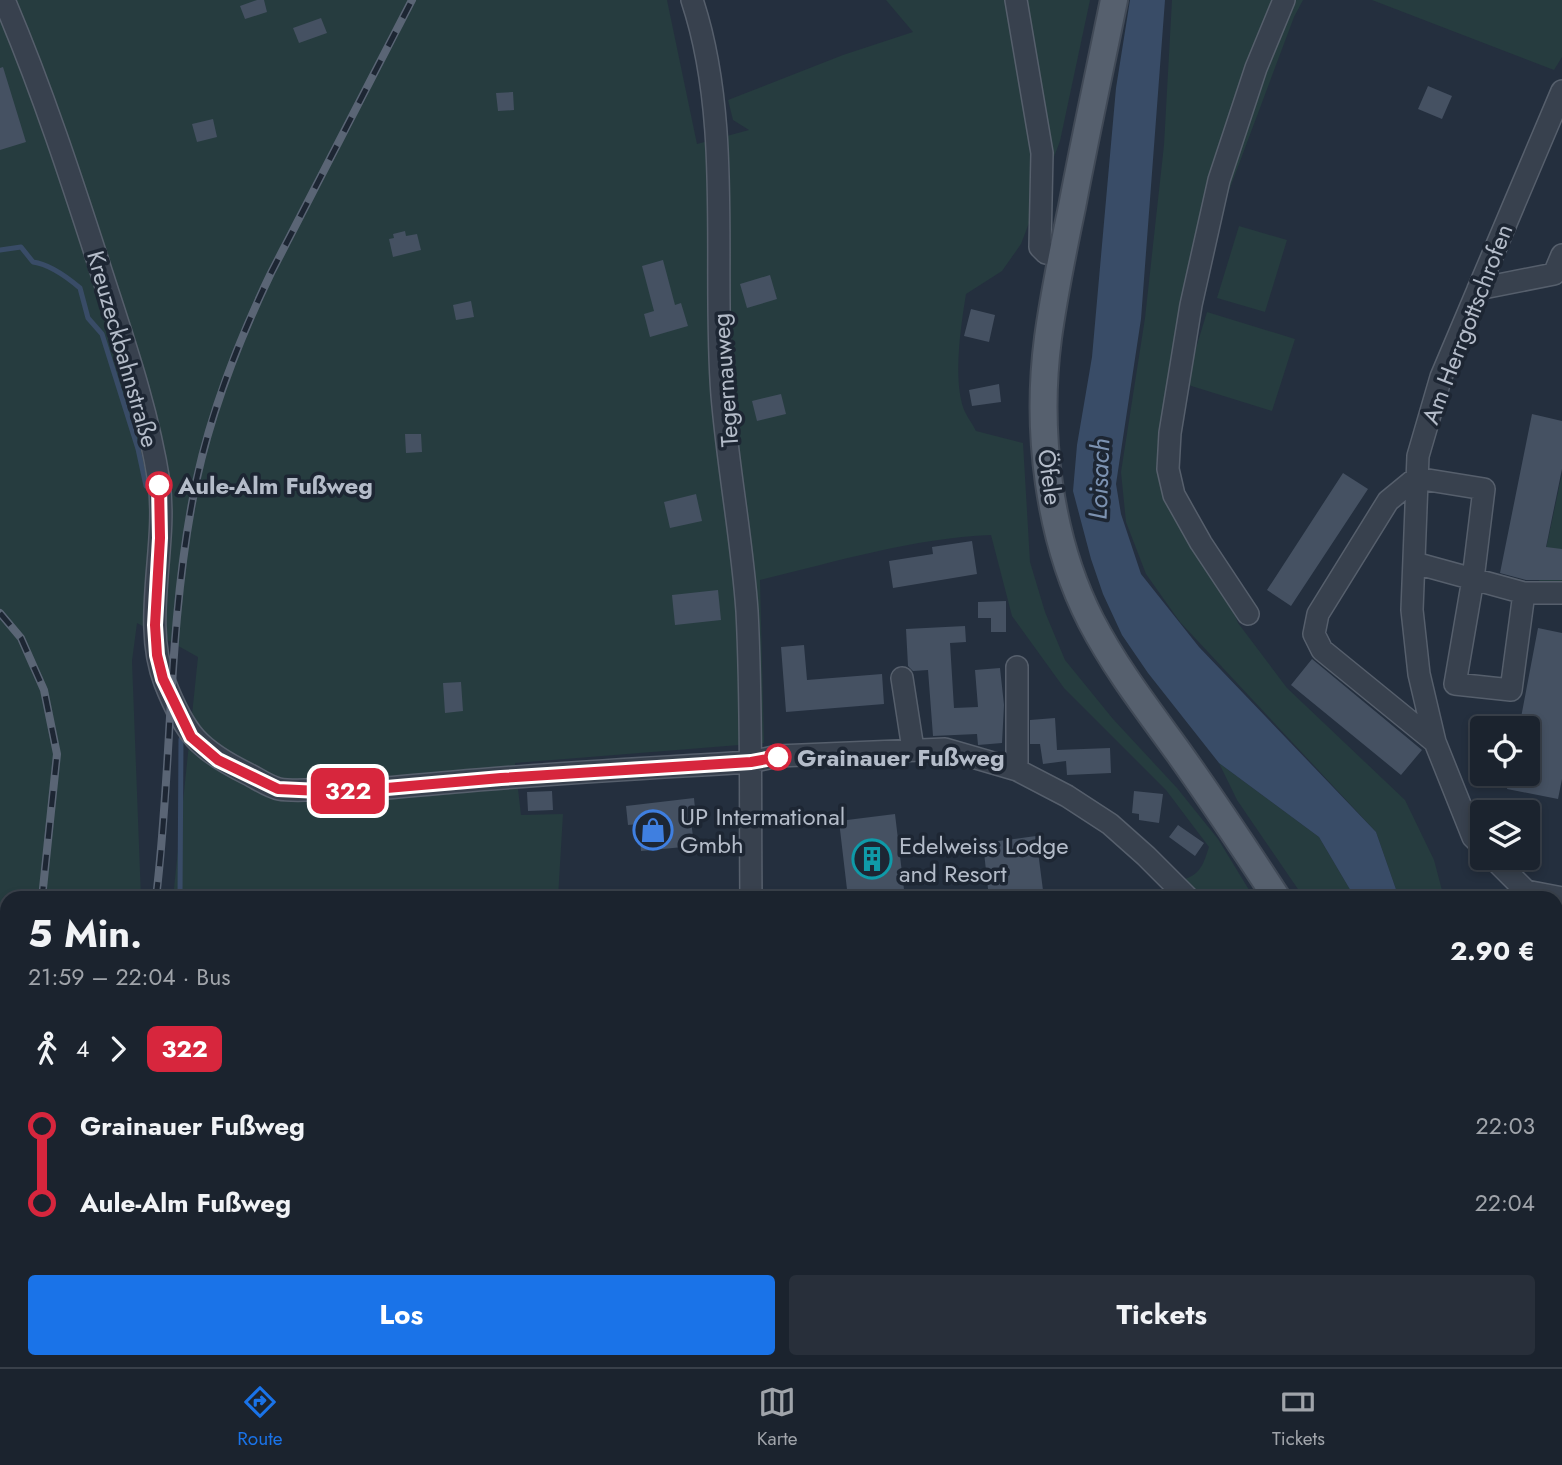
<!DOCTYPE html>
<html lang="de">
<head>
<meta charset="utf-8">
<style>
	:root { --surface:#1b232e; --page:#282f3a; --text:#f1f3f6; --muted:#a0a4aa; --line:#39404a; --accent:#1a73e8 }
	body { margin:0; font-family:Jost,sans-serif; background:var(--page); color:var(--text); height:100vh; display:flex; flex-direction:column; font-size:26px; white-space:nowrap }
	* { box-sizing:border-box; margin:0 }
	p { font-size:23px; color:var(--muted) }
	.icon { flex:none; width:38px; height:38px; fill:none; stroke:currentColor; stroke-width:2; stroke-linecap:round; stroke-linejoin:round }
	.map { position:relative; flex:1; overflow:hidden }
	.drawer { position:absolute; left:0px; top:891px; width:1563px; height:478px; display:flex; flex-direction:column; background:var(--surface); border-radius:21px 21px 0 0; box-shadow:0 4px 10px #0003,0 0 0 2px var(--line) }
	.drawer>* { flex:none }
	.badge { padding:0 14px; border-radius:10px; font-size:24px; line-height:46px }
	.tools { position:absolute; left:1470px; top:716px; display:grid; gap:14px }
	.tools a { display:grid; place-items:center; width:70px; height:70px; border-radius:7px; background:var(--surface); box-shadow:0 4px 10px #0003,0 0 0 2px var(--line); font-size:35px }
	.map>.badge { position:absolute; translate:-50% -50%; box-shadow:0 0 0 4px #fff }
	.legs { display:flex; align-items:center; gap:10px; height:77px; padding:0 28px; font-size:23px }
	.legs p { margin-inline-start:auto }
	.overview { display:flex; align-items:center; justify-content:space-between; height:119px; padding:0 28px }
	h1 { font-size:38px; font-weight:700; line-height:52px }
	.cta { display:flex; gap:14px; margin-top:auto; padding:14px 28px }
	.cta a { flex:1; height:80px; border-radius:7px; background:var(--accent); color:#fff; font-size:28px; font-weight:700; line-height:80px; text-align:center }
	.cta a+a { background:var(--page); color:var(--text) }
	ul { padding:0 28px; list-style:none }
	li { display:flex; align-items:center; gap:24px; height:77px; font-size:26px }
	li i { display:grid; place-items:center; width:10px; height:100%; margin:0 9px; background:currentColor }
	li i::after { content:''; width:18px; height:18px; margin:-9px; border:5px solid; border-radius:50%; background:var(--surface) }
	li p { margin-inline-start:auto }
	li:first-child i { background:linear-gradient(#0000 50%,currentColor 0) }
	li:last-child i { background:linear-gradient(currentColor 50%,#0000 0) }
	.dock { display:flex; justify-content:space-around; align-items:center; height:98px; border-top:2px solid var(--line); background:var(--surface); font-size:19px; color:var(--muted) }
	.dock a { display:grid; justify-items:center; gap:4px }
	.dock .on { color:var(--accent) }
	.map>svg:first-child { display:block }
	.green { fill:#263c3f }
	.water { fill:#394c67 }
	.lines { fill:none; stroke-linecap:round; stroke-linejoin:round }
	.stream { stroke:#394c67; stroke-width:5 }
	.building { fill:#455162 }
	.minor-casing { stroke:#565f6c; stroke-width:24 }
	.major-casing { stroke:#414a57; stroke-width:30 }
	.minor { stroke:#38414e; stroke-width:21 }
	.major { stroke:#56606e; stroke-width:26 }
	.rail-casing { stroke:#5a6575; stroke-width:8 }
	.rail { stroke:#1d2633; stroke-width:5; stroke-dasharray:16; stroke-linecap:butt }
	.line-1-casing { stroke:#fff; stroke-width:16 }
	.line-1 { stroke:#d7263d; stroke-width:10 }
	.stop-1-dot { fill:#fff; stroke:#d7263d; stroke-width:3.5 }
	.labels { text-anchor:middle; dominant-baseline:central; stroke-width:7; stroke-linejoin:round; paint-order:stroke }
	.street-label { font-size:24px; fill:#b4bcc9; stroke:#1d2633 }
	.stop-label { font-size:24px; font-weight:bold; fill:#b4bcc9; stroke:#1d2633; text-anchor:start }
	.poi-label { font-size:24px; fill:#b4bcc9; stroke:#1d2633; text-anchor:start }
	.water-label { font-size:26px; font-style:italic; fill:#7c92b1; stroke:#1d2633 }
</style>
</head>
<body>
<div class="map">
<svg width="1562" height="1367" viewBox="0 0 1562 1367">
	<rect width="100%" height="100%" fill="#242f3e"/>
	<path class="green" d="M 0,0 L 667,0 L 697,144 L 749,130 L 733,120 L 728,100 L 843,55 L 913,32 L 886,0 L 1090,0 L 1060,141 L 1021,244 L 1002,271 L 966,294 C 961,325 952,383 965,412 C 968,418 973,425 976,431 L 1023,443 L 1030,562 L 1045,612 L 1065,660 L 1113,719 L 1177,788 L 1218,839 L 1254,898 L 1186,898 L 1146,856 L 1185,879 C 1201,874 1204,862 1209,847 L 1166,790 L 1064,688 L 1012,616 L 991,535 C 913,538 835,562 760,580 L 764,743 L 515,763 L 521,815 L 563,814 L 558,898 L 173,898 L 198,657 L 137,623 L 132,661 L 141,898 L 7,898 L 7,1332 L 0,1347 Z
		M 1172,0 L 1303,0 L 1294,17 L 1224,204 L 1197,304 L 1165,491 L 1228,598 L 1238,623 L 1287,688 L 1405,800 L 1434,860 L 1444,898 L 1399,898 L 1376,832 L 1180,622 L 1146,574 L 1126,522 L 1121,472 L 1145,318 L 1164,145 Z
		M 1372,0 L 1562,0 L 1562,57 L 1554,70 Z
		M 1239,226 L 1287,240 L 1265,312 L 1217,298 Z
		M 1207,312 L 1295,339 L 1272,411 L 1185,384 Z
		M 1562,475 L 1562,593 L 1537,591 L 1560,483 Z
		M 1219,763 L 1319,837 L 1355,898 L 1304,898 L 1237,800 Z
		M 89,1362 L 791,1362 L 792,1367 L 90,1367 Z"/>
	<path class="water" d="M 1130,0 L 1165,0 L 1141,319 L 1116,484 L 1121,514 L 1141,574 L 1199,647 L 1376,832 L 1399,898 L 1355,898 L 1319,837 L 1219,763 L 1148,673 L 1122,635 L 1103,594 L 1091,559 L 1073,491 L 1077,445 L 1092,357 L 1116,88 Z
		M 1556,1179 L 1562,1190 L 1562,1343 L 1556,1326 Z"/>
	<g class="lines">
		<path class="stream" d="M 0,250 L 21,247 L 33,262 C 48,264 67,277 80,288 L 88,318 L 102,334 L 138,449 L 146,486
			M 180,898 L 181,739
			M 155,1362 L 155,1367"/>
	</g>
	<path class="building" d="M 257,0 L 264,0 L 267,12 L 245,19 L 240,6 Z
		M 321,18 L 327,33 L 299,43 L 293,28 Z
		M 3,67 L 26,142 L 0,150 L 0,68 Z
		M 1428,86 L 1452,96 L 1442,119 L 1418,109 Z
		M 513,92 L 514,110 L 498,111 L 496,93 Z
		M 213,119 L 217,137 L 197,142 L 192,124 Z
		M 405,231 L 406,236 L 417,234 L 421,250 L 393,257 L 389,239 L 394,238 L 393,234 Z
		M 663,260 L 675,305 L 681,303 L 688,326 L 650,337 L 644,314 L 654,311 L 642,266 Z
		M 770,275 L 777,299 L 747,308 L 740,284 Z
		M 471,301 L 474,317 L 456,320 L 453,305 Z
		M 971,309 L 995,315 L 989,342 L 964,336 Z
		M 999,384 L 1001,402 L 972,406 L 969,390 Z
		M 781,394 L 786,414 L 757,421 L 752,401 Z
		M 1532,414 L 1562,421 L 1562,469 L 1546,547 L 1562,549 L 1562,580 L 1526,580 L 1500,573 Z
		M 405,434 L 421,434 L 422,452 L 406,453 Z
		M 1343,473 L 1368,489 L 1291,606 L 1267,590 Z
		M 696,494 L 702,521 L 670,528 L 664,502 Z
		M 972,541 L 977,574 L 893,588 L 889,561 L 933,554 L 932,547 Z
		M 718,590 L 721,620 L 675,625 L 672,595 Z
		M 1006,601 L 1006,632 L 991,632 L 991,618 L 978,618 L 978,602 Z
		M 965,626 L 966,642 L 950,643 L 954,708 L 978,707 L 975,670 L 1000,668 L 1004,705 L 1002,743 L 978,745 L 977,734 L 933,736 L 928,670 L 913,671 L 908,666 L 906,629 Z
		M 1538,628 L 1562,633 L 1562,779 L 1558,799 L 1507,789 L 1510,774 L 1528,774 L 1528,728 L 1519,728 Z
		M 804,645 L 807,680 L 882,674 L 884,704 L 786,712 L 781,647 Z
		M 1312,659 L 1422,750 L 1401,775 L 1291,685 Z
		M 461,682 L 463,711 L 445,713 L 443,683 Z
		M 1055,718 L 1057,750 L 1110,748 L 1111,773 L 1067,775 L 1066,761 L 1043,764 L 1040,744 L 1030,744 L 1030,720 Z
		M 552,791 L 553,810 L 528,811 L 527,792 Z
		M 1134,791 L 1163,794 L 1159,823 L 1139,820 L 1139,814 L 1132,813 Z
		M 694,798 L 696,820 L 691,820 L 694,846 L 641,851 L 639,824 L 628,825 L 626,806 Z
		M 895,814 L 905,898 L 848,898 L 839,821 Z
		M 1178,825 L 1204,843 L 1195,856 L 1169,837 Z
		M 1036,836 L 1044,898 L 989,898 L 983,843 Z"/>
	<g class="lines">
		<g class="minor-casing">
			<path id="minor" d="M 4,0 C 42,89 72,181 102,274 C 124,342 148,411 159,482 C 168,547 141,622 165,683 C 185,734 199,750 248,774 C 258,779 269,787 279,789 C 289,791 302,790 313,790 C 360,792 407,786 454,782 C 553,773 652,768 751,762 L 778,756 L 945,749 L 1017,770 L 1067,796 L 1110,824 L 1146,856 L 1188,898
				M 692,0 C 733,123 712,268 722,395 C 728,468 742,539 747,611 C 752,707 750,802 751,898
				M 1016,0 L 1042,153 L 1040,247 L 1046,253 L 1062,256
				M 1478,289 L 1554,274 L 1562,255
				M 1415,563 L 1524,593 L 1562,593
				M 1248,614 L 1201,543 L 1174,495 L 1168,469 L 1170,433 L 1191,305 L 1219,180 L 1256,68 L 1284,0
				M 902,678 L 913,749
				M 1435,742 L 1322,650 L 1314,634 L 1318,614 L 1388,501 L 1416,478 L 1484,489 L 1473,579 L 1455,684 L 1511,690 L 1524,593
				M 1017,770 L 1017,667
				M 1482,846 L 1473,837 L 1435,742 L 1419,674 L 1412,610 L 1418,456 L 1441,377 L 1562,91
				M 1493,858 L 1526,891
				M 1526,891 L 1562,898
				M 1556,1014 L 1562,1009
				M 1556,1044 L 1562,1052
				M 839,1362 L 839,1367
				M 875,1362 L 875,1367
				M 917,1362 L 918,1367
				M 1019,1362 L 1020,1367
				M 1167,1362 L 1167,1367
				M 1325,1362 L 1325,1367
				M 1070,1363 L 1070,1367"/>
		</g>
		<g class="major-casing">
			<path id="major" d="M 1114,0 C 1100,69 1085,138 1072,207 C 1063,250 1054,294 1048,338 C 1036,430 1048,537 1091,621 C 1116,669 1148,710 1179,753 C 1213,801 1245,849 1277,898
				M 1387,1362 L 1388,1367"/>
		</g>
		<use href="#minor" class="minor"/>
		<use href="#major" class="major"/>
		<g class="rail-casing">
			<path id="rail" d="M 0,613 L 21,638 L 44,690 L 57,754 L 42,898
				M 156,898 C 172,766 168,633 192,503 C 206,423 236,346 271,273 L 412,0
				M 60,1362 L 61,1367
				M 20,1367 L 22,1362"/>
		</g>
		<use href="#rail" class="rail"/>
	</g>
	<g class="lines">
		<g class="line-1-casing">
			<path id="line-1" d="M 159,485 L 160,538 L 155,625 L 157,655 L 163,679 L 191,737 L 218,760 L 278,789 L 341,792 L 501,778 L 751,762 L 778,757"/>
		</g>
		<use href="#line-1" class="line-1"/>
	</g>
	<defs>
		<g id="shop-ring" transform="scale(2.0125)"><circle r="9.5" fill="#1d2633" stroke="#3f7fe0" stroke-width="1.5"/><path d="M-5-2.5h2.3a2.7 3.5 0 0 1 5.4 0H5L5.5 6h-11ZM-1.5-2.5h3a1.5 2.3 0 0 0-3 0Z" fill="#3f7fe0"/></g>
		<g id="building-ring" transform="scale(2.0125)"><circle r="9.5" fill="#1d2633" stroke="#0f9aa8" stroke-width="1.5"/><path d="M-4-6H4V6H1V3H-1V6H-4ZM-2.5-4.3h1.7v1.8h-1.7ZM.8-4.3h1.7v1.8H.8ZM-2.5-1h1.7V.8h-1.7ZM.8-1h1.7V.8H.8Z" fill="#0f9aa8"/></g>
	</defs>
	<g fill-rule="evenodd">
		<use href="#shop-ring" x="653" y="830"/>
		<use href="#building-ring" x="872" y="859"/>
	</g>
	<g class="stop-1-dot">
		<circle cx="159" cy="485" r="12"/>
		<circle cx="778" cy="757" r="12"/>
	</g>
	<g class="labels">
		<g class="street-label">
			<text transform="translate(1467 324) rotate(-69)">Am Herrgottschrofen</text>
			<text transform="translate(123 349) rotate(74)">Kreuzeckbahnstraße</text>
			<text transform="translate(725 380) rotate(-94)">Tegernauweg</text>
			<text transform="translate(1050 477) rotate(82)">Öfele</text>
		</g>
		<g class="stop-label">
			<text x="178" y="485">Aule-Alm Fußweg</text>
			<text x="797" y="757">Grainauer Fußweg</text>
		</g>
		<g class="poi-label">
			<text x="680" y="816">UP Intermational<tspan x="680" dy="28">Gmbh</tspan></text>
			<text x="899" y="845">Edelweiss Lodge<tspan x="899" dy="28">and Resort</tspan></text>
		</g>
		<g class="water-label">
			<text transform="translate(1099 479) rotate(-88)">Loisach</text>
		</g>
	</g>
</svg>
<div class="tools">
<a><svg class="icon" aria-label="locate" viewBox="0 0 24 24"><circle cx="12" cy="12" r="6"/><path d="M12 2v4M12 18v4M2 12h4M18 12h4"/></svg></a>
<a><svg class="icon" aria-label="layers" viewBox="0 0 24 24"><path d="M12 4l9 5-9 5-9-5zM3 14l9 5 9-5"/></svg></a>
</div>
<b class="badge" style="left:348px;top:791px;background:#d7263d;color:#fff">322</b>
<section class="drawer">
<div class="overview"><div><h1>5 Min.</h1><p>21:59 – 22:04 · Bus</p></div><b>2.90 €</b></div>
<div class="legs"><svg class="icon" aria-label="walk" viewBox="0 0 24 24"><circle cx="13" cy="4" r="2"/><path d="M13 8l-2 6 4 7M11 14l-3 7M7 12l3-4h3l4 4"/></svg>4<svg class="icon" aria-label="forward" viewBox="0 0 24 24"><path d="M9 5l7 7-7 7"/></svg><b class="badge" style="background:#d7263d;color:#fff">322</b></div>
<ul>
<li><i style="color:#d7263d"></i><b>Grainauer Fußweg</b><p>22:03</p></li>
<li><i style="color:#d7263d"></i><b>Aule-Alm Fußweg</b><p>22:04</p></li>
</ul>
<div class="cta"><a>Los</a><a>Tickets</a></div>
</section>
</div>
<nav class="dock">
<a class="on"><svg class="icon" aria-label="directions" viewBox="0 0 24 24"><path d="M12 3l9 9-9 9-9-9zM9 14v-3h6M13 9l2 2-2 2"/></svg>Route</a>
<a><svg class="icon" aria-label="map" viewBox="0 0 24 24"><path d="M3 6l6-2 6 2 6-2v14l-6 2-6-2-6 2zM9 4v14M15 6v14"/></svg>Karte</a>
<a><svg class="icon" aria-label="tickets" viewBox="0 0 24 24"><path d="M3 7h18v10H3zM15 7v10"/></svg>Tickets</a>
</nav>
</body>
</html>
